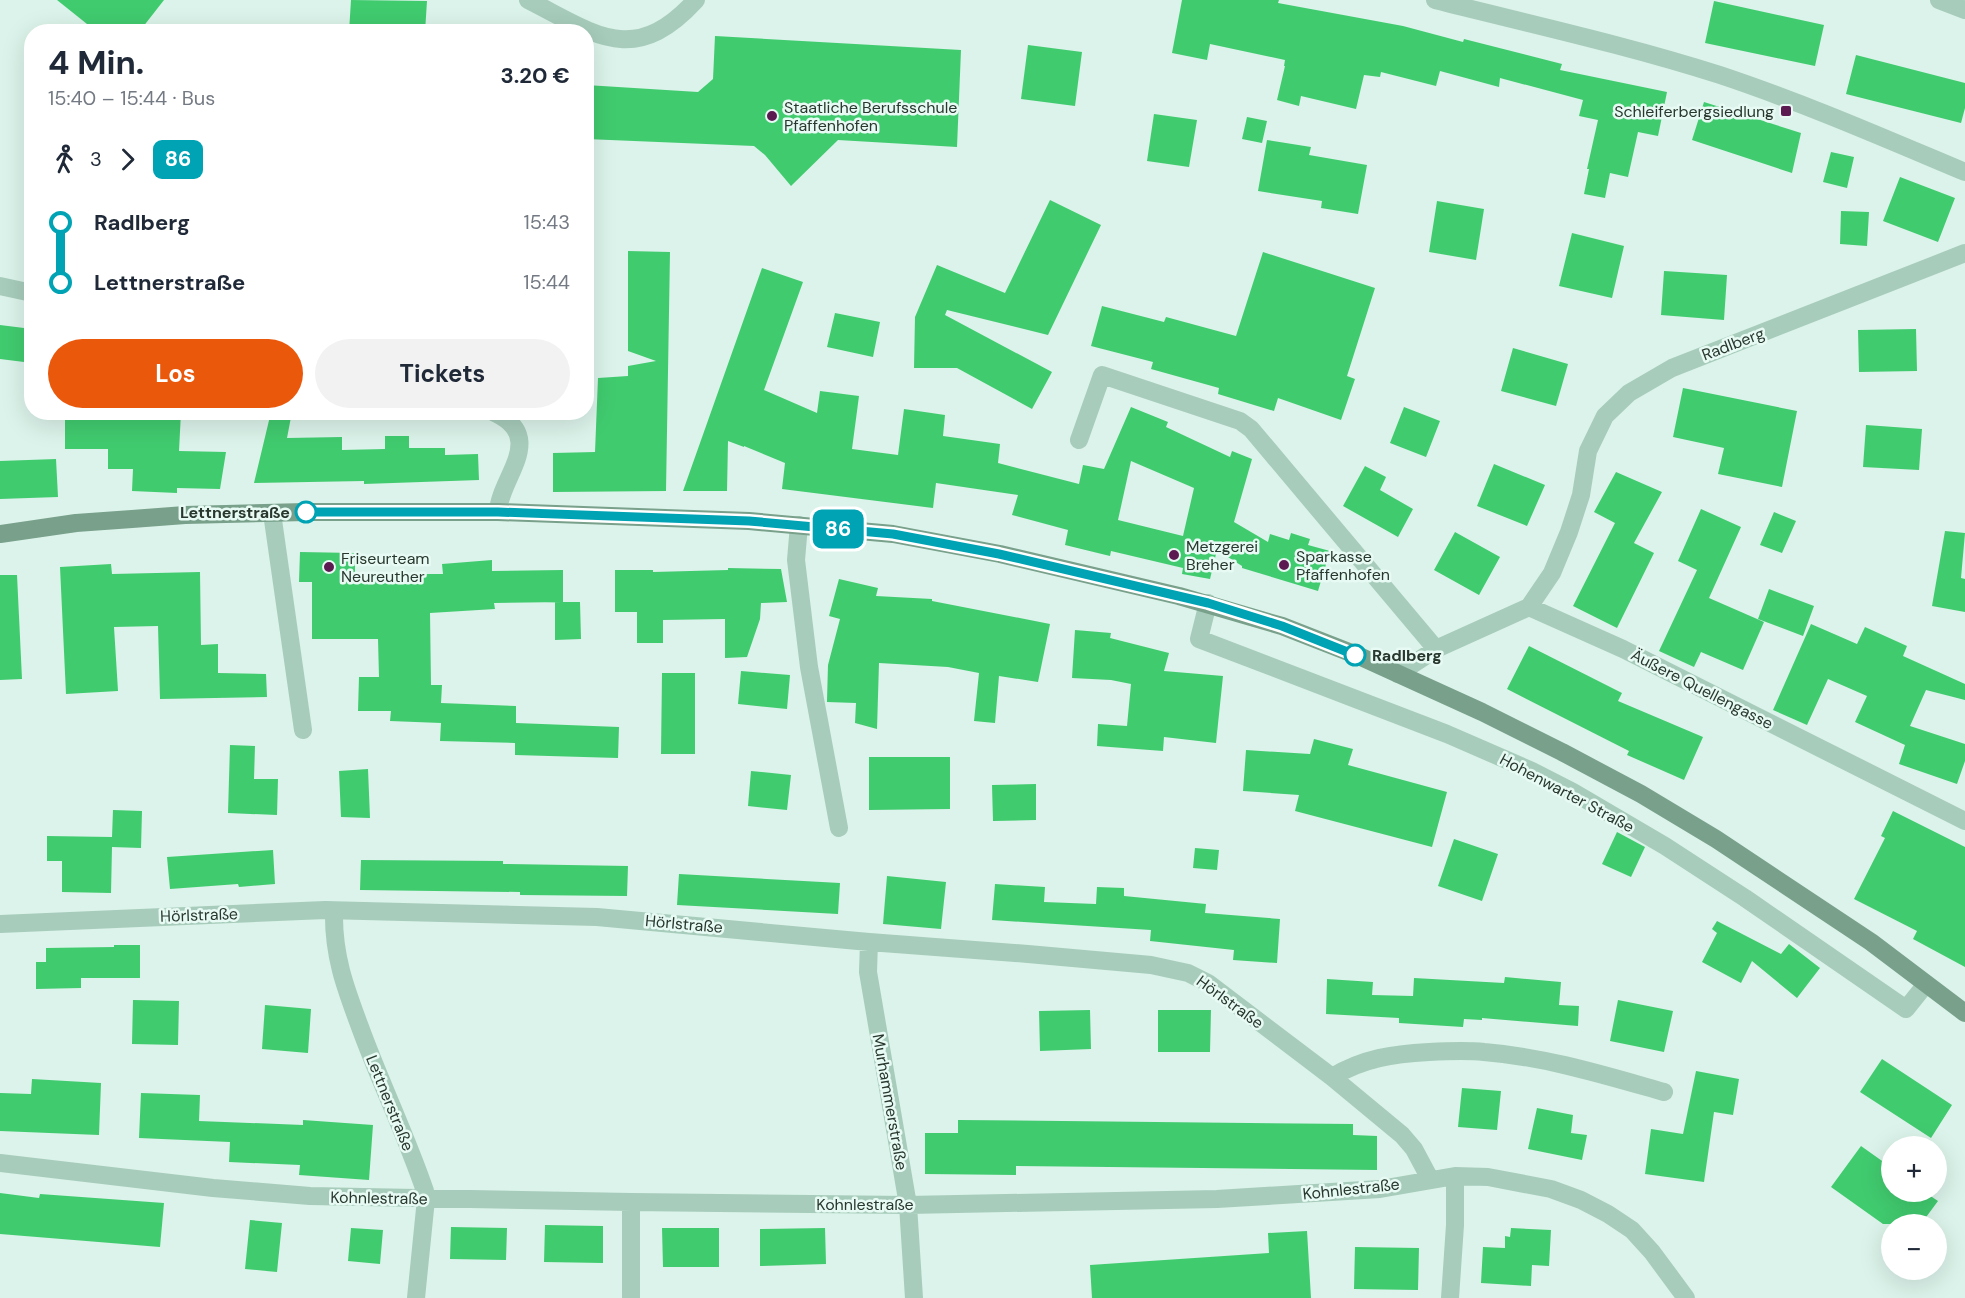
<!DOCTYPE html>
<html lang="de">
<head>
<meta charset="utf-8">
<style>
	:root { --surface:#fff; --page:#f2f2f3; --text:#1f2937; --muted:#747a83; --accent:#ea580c }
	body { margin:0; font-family:"DM Sans",sans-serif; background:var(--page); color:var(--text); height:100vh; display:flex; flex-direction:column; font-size:22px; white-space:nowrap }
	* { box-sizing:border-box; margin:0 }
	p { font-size:20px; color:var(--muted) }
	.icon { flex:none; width:33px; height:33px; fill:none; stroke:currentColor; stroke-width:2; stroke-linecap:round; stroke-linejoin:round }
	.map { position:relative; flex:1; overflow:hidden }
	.panel { position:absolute; left:24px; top:24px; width:570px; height:396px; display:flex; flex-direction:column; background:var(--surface); border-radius:24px; box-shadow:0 6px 24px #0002 }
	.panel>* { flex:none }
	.badge { padding:0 12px; border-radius:9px; font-size:21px; line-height:39px }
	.buttons { position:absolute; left:1881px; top:1136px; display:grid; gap:12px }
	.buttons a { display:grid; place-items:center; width:66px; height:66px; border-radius:50%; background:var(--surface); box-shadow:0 6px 24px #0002; font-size:30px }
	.map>.badge { position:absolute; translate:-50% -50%; box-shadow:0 0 0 3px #fff }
	.legs { display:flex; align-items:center; gap:9px; height:66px; padding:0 24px; font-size:20px }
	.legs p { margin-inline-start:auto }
	.head { display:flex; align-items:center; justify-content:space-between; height:102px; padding:0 24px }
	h1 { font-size:33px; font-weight:700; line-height:45px }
	.action { display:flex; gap:12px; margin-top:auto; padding:12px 24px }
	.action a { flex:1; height:69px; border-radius:36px; background:var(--accent); color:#fff; font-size:24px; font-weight:700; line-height:69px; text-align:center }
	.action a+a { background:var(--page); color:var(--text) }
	ul { padding:0 24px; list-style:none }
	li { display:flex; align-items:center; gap:21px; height:60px; font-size:22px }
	li i { display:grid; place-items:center; width:9px; height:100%; margin:0 8px; background:currentColor }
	li i::after { content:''; width:15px; height:15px; margin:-8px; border:4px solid; border-radius:50%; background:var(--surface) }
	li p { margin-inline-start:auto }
	li:first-child i { background:linear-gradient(#0000 50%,currentColor 0) }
	li:last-child i { background:linear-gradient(currentColor 50%,#0000 0) }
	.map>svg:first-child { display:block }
	.building { fill:#41cb6f; fill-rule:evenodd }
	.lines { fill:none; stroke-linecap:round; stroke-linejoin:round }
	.street { stroke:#a7ccbb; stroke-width:18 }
	.secondary { stroke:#78a08a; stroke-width:18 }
	.line-1-casing { stroke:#fff; stroke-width:14 }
	.line-1 { stroke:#00a3b4; stroke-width:9 }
	.poi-dot { fill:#5b1b51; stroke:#e8faf4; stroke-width:2 }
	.stop-1-dot { fill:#fff; stroke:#00a3b4; stroke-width:3 }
	.labels { text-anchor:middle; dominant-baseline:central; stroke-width:5; stroke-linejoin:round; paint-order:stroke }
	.poi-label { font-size:16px; fill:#28382e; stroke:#e8faf4; text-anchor:start }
	.street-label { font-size:16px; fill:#28382e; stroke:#e8faf4 }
	.stop-label { font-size:16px; font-weight:bold; fill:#28382e; stroke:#e8faf4; text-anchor:end }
</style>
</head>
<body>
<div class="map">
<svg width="1965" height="1298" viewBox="0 0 1965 1298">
	<rect width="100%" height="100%" fill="#dbf3ea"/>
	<path class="building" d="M 57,0 L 164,0 L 139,32 L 97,32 Z
		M 351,0 L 427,1 L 425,32 L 349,32 Z
		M 1182,0 L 1279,0 L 1278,3 L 1403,26 L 1463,42 L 1464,39 L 1562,64 L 1560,70 L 1667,92 L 1658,136 L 1638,132 L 1628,177 L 1610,173 L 1605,198 L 1584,194 L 1589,169 L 1587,169 L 1598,120 L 1579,116 L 1583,100 L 1500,78 L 1499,87 L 1440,71 L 1436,86 L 1381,72 L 1380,77 L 1364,75 L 1356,109 L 1301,96 L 1299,106 L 1277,100 L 1285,66 L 1284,66 L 1285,60 L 1210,44 L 1207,60 L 1172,53 Z
		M 1714,1 L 1824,25 L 1815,66 L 1705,43 Z
		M 715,36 L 961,50 L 957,147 L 838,140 L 791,186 L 765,155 L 754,146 L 586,139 L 586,85 L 698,92 L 713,79 Z
		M 1028,45 L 1082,52 L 1075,106 L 1021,99 Z
		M 1856,55 L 1965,83 L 1965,108 L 1961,123 L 1846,94 Z
		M 1704,102 L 1801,133 L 1792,173 L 1692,140 Z
		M 1154,114 L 1197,120 L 1189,167 L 1147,161 Z
		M 1247,117 L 1267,121 L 1262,143 L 1242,139 Z
		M 1267,140 L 1311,147 L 1309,155 L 1367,165 L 1358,214 L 1321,208 L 1322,201 L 1258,191 Z
		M 1831,152 L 1854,157 L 1847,188 L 1823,182 Z
		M 1900,177 L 1955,198 L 1938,242 L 1883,221 Z
		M 1050,200 L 1101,225 L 1048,335 L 947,310 L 945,315 L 1052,372 L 1032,409 L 957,368 L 914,368 L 915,317 L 937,265 L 1005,293 Z
		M 1437,201 L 1484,209 L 1476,260 L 1429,252 Z
		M 1841,211 L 1869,212 L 1867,246 L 1840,244 Z
		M 1572,233 L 1624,246 L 1612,298 L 1559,286 Z
		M 628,251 L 670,252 L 666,491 L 553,492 L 553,453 L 595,452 L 598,378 L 628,376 L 628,366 L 656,361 L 628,351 Z
		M 1263,252 L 1375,288 L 1347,376 L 1355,379 L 1341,420 L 1278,398 L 1274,411 L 1218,394 L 1219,388 L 1151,369 L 1153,362 L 1091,346 L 1102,306 L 1164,322 L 1166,317 L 1236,336 Z
		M 762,268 L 803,282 L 764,390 L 817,413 L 820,391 L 859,396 L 852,449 L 898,455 L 904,409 L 945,415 L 943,436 L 1000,444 L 998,463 L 1079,484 L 1083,465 L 1104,469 L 1131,407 L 1168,422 L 1166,427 L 1230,457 L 1232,451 L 1252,459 L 1234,522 L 1268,542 L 1270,534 L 1289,540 L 1291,533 L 1310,539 L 1308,545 L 1330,551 L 1318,591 L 1242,568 L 1242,566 L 1217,550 L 1210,579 L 1182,574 L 1183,568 L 1111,551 L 1110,556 L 1065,545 L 1068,530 L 1012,515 L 1018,495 L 936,483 L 933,508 L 782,489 L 785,463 L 744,446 L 744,447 L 728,441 L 727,491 L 683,491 ZM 1131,461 L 1194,488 L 1183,536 L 1118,520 Z
		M 1664,271 L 1727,275 L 1724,320 L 1661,315 Z
		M 835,313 L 880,322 L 873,357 L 827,347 Z
		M 0,325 L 32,329 L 32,363 L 0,359 Z
		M 1916,329 L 1917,371 L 1859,372 L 1858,330 Z
		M 1513,348 L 1568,364 L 1556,406 L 1501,391 Z
		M 1683,388 L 1797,411 L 1782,487 L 1718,474 L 1724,448 L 1673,437 Z
		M 1404,407 L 1440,421 L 1426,457 L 1390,443 Z
		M 65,412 L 181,412 L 179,451 L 226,452 L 220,489 L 177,488 L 177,493 L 132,491 L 133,469 L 108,469 L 108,449 L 65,449 Z
		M 271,412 L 292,412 L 287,438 L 342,437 L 342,450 L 385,449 L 385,436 L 409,436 L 409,448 L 445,448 L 445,455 L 478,454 L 479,480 L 364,484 L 364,481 L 254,483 Z
		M 1866,425 L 1922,429 L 1919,470 L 1863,467 Z
		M 56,459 L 58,497 L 0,499 L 0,461 Z
		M 1494,464 L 1545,485 L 1527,526 L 1477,506 Z
		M 1365,466 L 1386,477 L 1380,490 L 1413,509 L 1398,537 L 1343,506 Z
		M 1616,472 L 1662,492 L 1634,543 L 1654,553 L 1617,628 L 1573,606 L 1615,523 L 1594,512 Z
		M 1701,509 L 1741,527 L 1709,598 L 1764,622 L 1743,670 L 1701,652 L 1694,667 L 1659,651 L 1697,570 L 1678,561 Z
		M 1774,512 L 1796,521 L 1782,553 L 1760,545 Z
		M 1945,531 L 1965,533 L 1961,578 L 1965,579 L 1965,612 L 1932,606 Z
		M 1455,532 L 1500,557 L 1479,595 L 1434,570 Z
		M 300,552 L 355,553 L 355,574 L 443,574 L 442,564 L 492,560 L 492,571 L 563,570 L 563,602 L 494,603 L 495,609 L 430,613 L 431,685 L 442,685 L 441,703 L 516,706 L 516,723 L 619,727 L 618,758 L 515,755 L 515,743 L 440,741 L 441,723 L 390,721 L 391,711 L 358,711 L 359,677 L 379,677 L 378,639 L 312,639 L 312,582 L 299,582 Z
		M 111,564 L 112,574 L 200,572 L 201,645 L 218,644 L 218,673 L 266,674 L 267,697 L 160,699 L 158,626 L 114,627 L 118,691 L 66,694 L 60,567 Z
		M 728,568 L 781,569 L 787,602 L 761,603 L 760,619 L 747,657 L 725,658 L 725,619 L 663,620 L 663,643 L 637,643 L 637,612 L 615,612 L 615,570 L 653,570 L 653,572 L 728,570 Z
		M 0,575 L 17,575 L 22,679 L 0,680 Z
		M 839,579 L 878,588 L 876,596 L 932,599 L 932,601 L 1050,624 L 1038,682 L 999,676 L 995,723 L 974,721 L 979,673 L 948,667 L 879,663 L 877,729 L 855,723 L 856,703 L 827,702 L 827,700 L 828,665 L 840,619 L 829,616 Z
		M 1769,589 L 1814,606 L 1803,636 L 1758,619 Z
		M 555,602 L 580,602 L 581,639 L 555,640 Z
		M 1811,624 L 1857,644 L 1865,627 L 1907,646 L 1903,656 L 1965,684 L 1965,700 L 1926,690 L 1910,726 L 1965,744 L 1965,761 L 1957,784 L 1899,764 L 1905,745 L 1855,722 L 1867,696 L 1828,679 L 1807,725 L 1773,710 Z
		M 1075,630 L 1111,633 L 1110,638 L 1169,653 L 1164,671 L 1223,676 L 1216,743 L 1164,737 L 1163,751 L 1097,746 L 1098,724 L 1127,726 L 1131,684 L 1111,680 L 1072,678 Z
		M 1529,646 L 1622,693 L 1618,701 L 1703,737 L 1684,780 L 1627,755 L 1629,751 L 1507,689 Z
		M 741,671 L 790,675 L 787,709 L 738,704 Z
		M 662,673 L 695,673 L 695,754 L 661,754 Z
		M 1314,739 L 1353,749 L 1348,765 L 1447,792 L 1432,847 L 1295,811 L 1299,795 L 1243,791 L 1246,750 L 1310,754 Z
		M 230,745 L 255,746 L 254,779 L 278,779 L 277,815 L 228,813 Z
		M 869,757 L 950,757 L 950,809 L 869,810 Z
		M 368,769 L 370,818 L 341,817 L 339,771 Z
		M 751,771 L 791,775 L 787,810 L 748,806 Z
		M 1036,784 L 1036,820 L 993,821 L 992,785 Z
		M 113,810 L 142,811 L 141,848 L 112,847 L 111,893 L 62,892 L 62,861 L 47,861 L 47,836 L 112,837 Z
		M 1893,811 L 1965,847 L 1965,967 L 1913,939 L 1917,931 L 1854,899 L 1885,838 L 1881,836 Z
		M 1617,832 L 1645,847 L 1631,877 L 1602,864 Z
		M 1454,839 L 1498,854 L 1482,901 L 1438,886 Z
		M 1195,848 L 1219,850 L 1217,870 L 1193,868 Z
		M 273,850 L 275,884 L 239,887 L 238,884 L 170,889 L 167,857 Z
		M 361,860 L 503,861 L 503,864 L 628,866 L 627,896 L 520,895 L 520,892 L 360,890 Z
		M 679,874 L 840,883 L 838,914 L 677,905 Z
		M 887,876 L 946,882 L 941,929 L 883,924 Z
		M 995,884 L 1045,887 L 1044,902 L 1096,904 L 1097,887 L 1124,888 L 1124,896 L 1206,904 L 1205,913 L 1280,919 L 1277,963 L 1233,960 L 1234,950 L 1150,941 L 1151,930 L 992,920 Z
		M 1717,921 L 1781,954 L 1789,944 L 1820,968 L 1797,998 L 1752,961 L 1741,983 L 1702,962 L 1717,933 L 1712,929 Z
		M 114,945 L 140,945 L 140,978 L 81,978 L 81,988 L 36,989 L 36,962 L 46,962 L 46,948 L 114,947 Z
		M 1505,977 L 1561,982 L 1559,1005 L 1579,1006 L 1578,1026 L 1482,1018 L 1482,1020 L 1464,1019 L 1463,1027 L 1399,1023 L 1399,1018 L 1326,1014 L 1327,979 L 1373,982 L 1372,995 L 1413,996 L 1414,978 L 1504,983 Z
		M 133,1000 L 179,1001 L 178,1045 L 132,1044 Z
		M 1618,1000 L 1673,1011 L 1664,1052 L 1610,1041 Z
		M 265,1005 L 311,1009 L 308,1053 L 262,1049 Z
		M 1090,1010 L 1091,1049 L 1040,1051 L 1039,1011 Z
		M 1158,1010 L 1211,1010 L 1210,1052 L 1158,1052 Z
		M 1882,1059 L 1952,1105 L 1931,1138 L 1860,1092 Z
		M 1696,1071 L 1739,1079 L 1733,1115 L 1714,1112 L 1704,1182 L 1645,1174 L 1651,1129 L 1683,1134 Z
		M 32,1079 L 101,1083 L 99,1135 L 0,1131 L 0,1093 L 31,1094 Z
		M 1462,1088 L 1501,1091 L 1497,1130 L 1458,1127 Z
		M 141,1093 L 200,1095 L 199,1121 L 303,1125 L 303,1120 L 373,1125 L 369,1180 L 299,1175 L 300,1165 L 229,1162 L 230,1142 L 139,1138 Z
		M 1537,1108 L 1573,1115 L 1571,1133 L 1587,1135 L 1582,1160 L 1528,1149 Z
		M 958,1120 L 1353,1124 L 1353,1135 L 1377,1136 L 1377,1170 L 1016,1166 L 1016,1175 L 925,1174 L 925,1133 L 958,1133 Z
		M 1861,1146 L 1892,1168 L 1892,1191 L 1923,1191 L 1938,1201 L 1921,1224 L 1883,1224 L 1831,1187 Z
		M 0,1193 L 39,1198 L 40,1194 L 164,1203 L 160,1247 L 0,1234 Z
		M 250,1220 L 282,1223 L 277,1272 L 245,1269 Z
		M 545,1225 L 603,1226 L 603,1263 L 544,1262 Z
		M 451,1227 L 507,1228 L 506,1260 L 450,1259 Z
		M 351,1228 L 383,1230 L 380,1264 L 348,1261 Z
		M 662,1228 L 719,1228 L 719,1267 L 663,1267 Z
		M 825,1228 L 826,1264 L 760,1266 L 760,1229 Z
		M 1511,1228 L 1551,1230 L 1549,1266 L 1532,1265 L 1531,1286 L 1481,1283 L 1483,1247 L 1505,1248 L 1505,1236 L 1510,1237 Z
		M 1307,1231 L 1311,1298 L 1092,1298 L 1090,1265 L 1269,1253 L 1268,1233 Z
		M 1355,1247 L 1419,1248 L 1418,1290 L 1354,1289 Z"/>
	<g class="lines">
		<path class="street" d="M 528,0 C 595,34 634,68 696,0
			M 1435,0 C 1530,24 1626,45 1720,75 C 1804,103 1884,138 1965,172
			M 1939,0 L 1965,10
			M 0,286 L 32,293
			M 493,412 C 549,437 499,478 498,512
			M 1079,440 L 1102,375 L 1240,421 L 1251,429 L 1436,649
			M 272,513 L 303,730
			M 799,525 L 796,560 L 809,667 L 839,828
			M 1208,603 L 1199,639 L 1447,734 L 1532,771 L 1573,792 L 1665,846 L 1745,898 L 1906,1009 L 1926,984
			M 1529,607 L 1552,573 L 1569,532 L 1581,495 L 1588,451 L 1605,416 L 1629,393 L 1672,368 L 1965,253
			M 1398,674 L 1436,649 L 1529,607 L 1623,649 L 1965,821
			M 334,911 C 333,955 345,987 360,1027 C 380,1082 406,1135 425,1191 L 426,1199 L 416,1298
			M 0,924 L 325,910 L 597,917 L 869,942 L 1028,954 L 1151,965 L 1188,973 L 1208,983 L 1332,1077 C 1364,1058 1393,1054 1429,1052 C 1447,1051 1466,1050 1484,1052 C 1546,1057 1604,1075 1664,1092
			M 869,942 L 868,972 L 908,1205 L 914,1298
			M 1332,1077 L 1402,1135 L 1414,1149 L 1430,1179
			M 0,1163 L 213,1188 L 310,1196 L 631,1202 L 908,1205 L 1217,1199 L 1380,1189 L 1455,1176 L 1488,1177 L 1551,1189 L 1581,1200 L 1608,1214 L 1632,1230 L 1652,1252 L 1686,1298
			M 631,1202 L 631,1298
			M 1450,1298 L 1455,1225 L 1455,1176"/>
		<path class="secondary" d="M 0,534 L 76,523 L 132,519 L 185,515 L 306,512 L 498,512 L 749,521 L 893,534 L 1000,554 L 1179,596 L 1282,626 L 1359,656 L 1482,712 L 1562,752 L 1641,794 L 1716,839 L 1871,942 L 1965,1013"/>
	</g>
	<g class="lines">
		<g class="line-1-casing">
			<path id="line-1" d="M 306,512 L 498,512 L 749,521 L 893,534 L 999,554 L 1208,603 L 1282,626 L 1355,655"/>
		</g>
		<use href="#line-1" class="line-1"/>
	</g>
	<g class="poi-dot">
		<rect x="1780" y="105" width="12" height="12" rx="3"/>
		<circle cx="772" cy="116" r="6"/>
		<circle cx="1174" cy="555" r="6"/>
		<circle cx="1284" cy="565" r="6"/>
		<circle cx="329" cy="567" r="6"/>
	</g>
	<g class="stop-1-dot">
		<circle cx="306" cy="512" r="10"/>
		<circle cx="1355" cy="655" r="10"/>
	</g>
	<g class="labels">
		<g class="poi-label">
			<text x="784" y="107">Staatliche Berufsschule<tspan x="784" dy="18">Pfaffenhofen</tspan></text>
			<text x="1774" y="111" text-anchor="end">Schleiferbergsiedlung</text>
			<text x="1186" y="546">Metzgerei<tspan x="1186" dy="18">Breher</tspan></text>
			<text x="1296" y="556">Sparkasse<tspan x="1296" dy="18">Pfaffenhofen</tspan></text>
			<text x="341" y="558">Friseurteam<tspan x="341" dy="18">Neureuther</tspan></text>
		</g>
		<g class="street-label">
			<text transform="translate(1733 344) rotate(-21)">Radlberg</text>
			<text transform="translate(1702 689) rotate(27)">Äußere Quellengasse</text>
			<text transform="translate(1567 793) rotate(28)">Hohenwarter Straße</text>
			<text transform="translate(199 915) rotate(-2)">Hörlstraße</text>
			<text transform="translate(684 924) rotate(5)">Hörlstraße</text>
			<text transform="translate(1230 1002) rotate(36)">Hörlstraße</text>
			<text transform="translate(890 1102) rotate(80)">Murhammerstraße</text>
			<text transform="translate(390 1103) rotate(68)">Lettnerstraße</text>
			<text transform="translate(1351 1189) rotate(-6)">Kohnlestraße</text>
			<text transform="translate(379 1198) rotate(1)">Kohnlestraße</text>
			<text x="865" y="1204">Kohnlestraße</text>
		</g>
		<g class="stop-label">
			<text x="290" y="512">Lettnerstraße</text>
			<text x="1372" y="655" text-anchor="start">Radlberg</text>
		</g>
	</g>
</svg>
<div class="buttons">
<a>+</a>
<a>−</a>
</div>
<b class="badge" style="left:838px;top:529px;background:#00a3b4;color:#fff">86</b>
<section class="panel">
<div class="head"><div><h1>4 Min.</h1><p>15:40 – 15:44 · Bus</p></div><b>3.20 €</b></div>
<div class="legs"><svg class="icon" aria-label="walk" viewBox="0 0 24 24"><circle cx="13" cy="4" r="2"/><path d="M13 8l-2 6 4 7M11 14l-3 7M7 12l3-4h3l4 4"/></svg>3<svg class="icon" aria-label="forward" viewBox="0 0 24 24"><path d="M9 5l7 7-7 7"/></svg><b class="badge" style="background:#00a3b4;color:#fff">86</b></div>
<ul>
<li><i style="color:#00a3b4"></i><b>Radlberg</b><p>15:43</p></li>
<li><i style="color:#00a3b4"></i><b>Lettnerstraße</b><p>15:44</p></li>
</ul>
<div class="action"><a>Los</a><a>Tickets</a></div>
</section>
</div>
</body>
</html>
